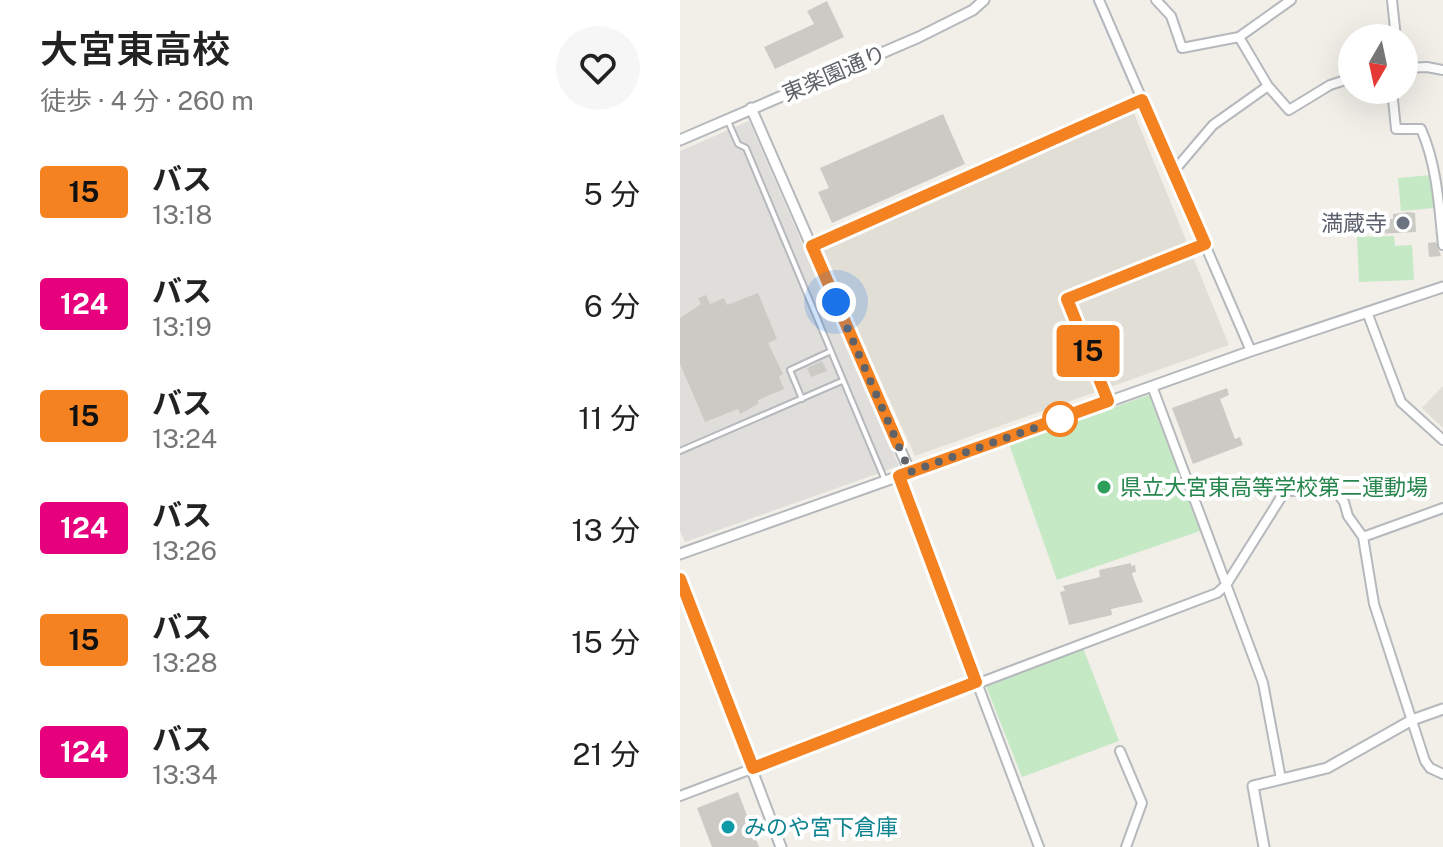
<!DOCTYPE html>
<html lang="ja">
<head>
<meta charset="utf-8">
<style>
	:root { --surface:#fff; --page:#f6f6f6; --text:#222; --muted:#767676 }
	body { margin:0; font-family:"Public Sans","Noto Sans JP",sans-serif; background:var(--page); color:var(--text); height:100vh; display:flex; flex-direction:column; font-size:30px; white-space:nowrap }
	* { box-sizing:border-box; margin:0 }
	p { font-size:26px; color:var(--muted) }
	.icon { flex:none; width:44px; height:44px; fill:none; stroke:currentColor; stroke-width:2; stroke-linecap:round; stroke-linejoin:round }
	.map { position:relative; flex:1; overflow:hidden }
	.drawer { display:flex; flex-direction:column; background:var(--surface); width:680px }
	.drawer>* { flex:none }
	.badge { padding:0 16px; border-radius:6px; font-size:28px; line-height:52px }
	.needle { width:52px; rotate:189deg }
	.buttons { position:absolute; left:658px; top:24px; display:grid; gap:16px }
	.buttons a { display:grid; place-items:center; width:80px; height:80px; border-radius:50%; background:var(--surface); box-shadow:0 8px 32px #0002; font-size:40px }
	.you { position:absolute; width:40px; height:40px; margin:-20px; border:6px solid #fff; border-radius:50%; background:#1a73e8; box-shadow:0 0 0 12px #1a73e833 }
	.map>.badge { position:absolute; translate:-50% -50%; box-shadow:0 0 0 4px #fff }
	.round { display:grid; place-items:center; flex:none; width:84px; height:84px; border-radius:42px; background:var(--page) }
	.head { display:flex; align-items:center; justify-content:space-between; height:136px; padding:0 40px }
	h1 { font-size:38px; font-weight:600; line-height:60px }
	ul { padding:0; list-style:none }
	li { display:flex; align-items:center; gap:24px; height:112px; padding:0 40px }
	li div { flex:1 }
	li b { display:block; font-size:30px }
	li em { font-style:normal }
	li .badge { min-width:88px; font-weight:700; text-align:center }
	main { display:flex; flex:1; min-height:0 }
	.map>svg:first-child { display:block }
	.industrial { fill:#e0deda }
	.education { fill:#e1ded6 }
	.green { fill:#c5e8c5 }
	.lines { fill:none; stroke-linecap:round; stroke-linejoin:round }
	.stream { stroke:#aadaff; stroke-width:3 }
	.building { fill:#cccac5 }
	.service-casing { stroke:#b5b8bc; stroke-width:8 }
	.minor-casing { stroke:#b5b8bc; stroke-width:12 }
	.tertiary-casing { stroke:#b5b8bc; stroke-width:13 }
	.service { stroke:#fff; stroke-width:4 }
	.minor { stroke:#fff; stroke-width:8 }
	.tertiary { stroke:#fff; stroke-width:9 }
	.line-casing { stroke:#fff; stroke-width:18 }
	.line { stroke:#f58220; stroke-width:12 }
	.walk { stroke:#5f6368; stroke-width:8; stroke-dasharray:0 14.4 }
	.worship-dot { fill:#6b7280; stroke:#fff; stroke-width:3 }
	.stop-dot { fill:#fff; stroke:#f58220; stroke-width:4 }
	.leisure-dot { fill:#2e9e5b; stroke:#fff; stroke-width:3 }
	.culture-dot { fill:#0f9aa8; stroke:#fff; stroke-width:3 }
	.labels { text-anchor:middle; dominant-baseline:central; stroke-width:8; stroke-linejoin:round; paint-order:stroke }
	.street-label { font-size:22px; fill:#5f6368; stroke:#fff }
	.worship-label { font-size:22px; fill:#5b616d; stroke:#fff; text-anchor:end }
	.leisure-label { font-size:22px; fill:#27864d; stroke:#fff; text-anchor:start }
	.culture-label { font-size:22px; fill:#0d838f; stroke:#fff; text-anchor:start }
</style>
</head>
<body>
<main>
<section class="drawer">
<div class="head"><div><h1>大宮東高校</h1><p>徒歩 · 4 分 · 260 m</p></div><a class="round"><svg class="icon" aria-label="heart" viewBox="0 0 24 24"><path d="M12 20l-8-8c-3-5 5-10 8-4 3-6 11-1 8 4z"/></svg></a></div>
<ul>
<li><span class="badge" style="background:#f58220;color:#111">15</span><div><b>バス</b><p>13:18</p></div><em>5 分</em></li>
<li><span class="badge" style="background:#e6007e;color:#fff">124</span><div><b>バス</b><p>13:19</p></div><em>6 分</em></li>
<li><span class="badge" style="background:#f58220;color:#111">15</span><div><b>バス</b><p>13:24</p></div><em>11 分</em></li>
<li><span class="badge" style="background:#e6007e;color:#fff">124</span><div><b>バス</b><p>13:26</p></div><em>13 分</em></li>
<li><span class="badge" style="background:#f58220;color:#111">15</span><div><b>バス</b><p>13:28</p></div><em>15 分</em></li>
<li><span class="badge" style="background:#e6007e;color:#fff">124</span><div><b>バス</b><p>13:34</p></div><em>21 分</em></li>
</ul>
</section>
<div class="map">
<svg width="763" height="847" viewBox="0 0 763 847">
	<rect width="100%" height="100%" fill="#f1efe8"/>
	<path class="industrial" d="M 69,121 L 219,466 L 5,542 L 0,531 L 0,151 Z"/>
	<path class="education" d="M 452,108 L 549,345 L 235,456 L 139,245 Z
		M 763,386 L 763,428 L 742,408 Z"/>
	<path class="green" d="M 751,175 L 754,208 L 721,211 L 718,178 Z
		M 714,236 L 715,246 L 732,245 L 734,280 L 679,282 L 677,237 Z
		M 469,395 L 520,531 L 377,580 L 329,444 Z
		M 403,648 L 439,741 L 342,777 L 306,686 Z"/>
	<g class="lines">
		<path class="stream" d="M 414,0 L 457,99"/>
	</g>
	<path class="building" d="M 147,1 L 164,37 L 95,69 L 84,47 L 134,24 L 127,11 Z
		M 263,114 L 285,164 L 152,223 L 138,192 L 149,188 L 140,168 Z
		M 728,212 L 735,213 L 736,232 L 695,234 L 694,220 L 713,219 L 713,214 Z
		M 756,242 L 761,256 L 749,257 L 748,243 Z
		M 78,293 L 97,339 L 88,343 L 103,374 L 99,377 L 104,389 L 78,400 L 78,404 L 60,414 L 58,409 L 25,422 L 0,364 L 0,318 L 21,304 L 18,298 L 26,295 L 30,304 L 44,298 L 47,305 Z
		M 142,361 L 147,371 L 131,377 L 127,368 Z
		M 547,388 L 549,395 L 540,399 L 555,439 L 560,437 L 563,445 L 513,464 L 492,408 Z
		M 451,563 L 451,566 L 455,565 L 456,572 L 452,573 L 453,577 L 463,602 L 431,609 L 432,615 L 389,625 L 380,592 L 385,591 L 383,586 L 420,577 L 419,570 Z
		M 58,792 L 79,847 L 32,847 L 17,808 Z"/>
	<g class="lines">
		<g class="service-casing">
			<path id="service" d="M 47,119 L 58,144 L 66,148 L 204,478
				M 122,399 L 110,370 L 151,351
				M 427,399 L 387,299 L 524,244
				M 0,451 L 162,381"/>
		</g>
		<g class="minor-casing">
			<path id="minor" d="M 419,0 L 571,351
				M 476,0 L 491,16 L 502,48 L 559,37 L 611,0
				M 712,0 L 716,38
				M 559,37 L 588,86 L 609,110 L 650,85 L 672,78
				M 724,68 L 747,67 L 763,70
				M 712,90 L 716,129 L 741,129 C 757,165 759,206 763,245
				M 493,172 L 533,125 L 588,86
				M 132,246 L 462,100
				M 687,312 L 721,402 L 763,440
				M 472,386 L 583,683 L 601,779
				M 219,476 L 359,847
				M 763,508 L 683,537 L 694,604 L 745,761 L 750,768 L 763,774
				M 440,751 L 462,803 L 446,847
				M 0,796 L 537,593 L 546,585 L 605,491 L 655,490 L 664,502 L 668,516 L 683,537"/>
		</g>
		<g class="tertiary-casing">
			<path id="tertiary" d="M 71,108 L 230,472
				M 0,140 L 239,37 L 293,10 L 304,0
				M 0,554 L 571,351 L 763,287
				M 0,579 L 101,847
				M 584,847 L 573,786 L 647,768 L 732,720 L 763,709"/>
		</g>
		<use href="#service" class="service"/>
		<use href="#minor" class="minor"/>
		<use href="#tertiary" class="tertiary"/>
	</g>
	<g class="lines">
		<g class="line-casing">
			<path id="line" d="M 0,579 L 73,768 L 296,682 L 219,476 L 428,401 L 387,299 L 525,244 L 462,100 L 132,246 L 218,444"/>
		</g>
		<use href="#line" class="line"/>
		<path class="walk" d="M 156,302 L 230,472 L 380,419"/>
	</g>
	<circle class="worship-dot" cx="723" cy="223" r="8"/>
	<circle class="stop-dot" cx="380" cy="419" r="16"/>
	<circle class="leisure-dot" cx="424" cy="487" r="8"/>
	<circle class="culture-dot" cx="48" cy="827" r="8"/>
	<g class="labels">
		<g class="street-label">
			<text transform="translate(154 73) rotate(-23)">東楽園通り</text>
		</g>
		<g class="worship-label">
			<text x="707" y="223">満蔵寺</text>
		</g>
		<g class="leisure-label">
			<text x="440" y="487">県立大宮東高等学校第二運動場</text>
		</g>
		<g class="culture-label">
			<text x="64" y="827">みのや宮下倉庫</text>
		</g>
	</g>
</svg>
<div class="buttons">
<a><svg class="needle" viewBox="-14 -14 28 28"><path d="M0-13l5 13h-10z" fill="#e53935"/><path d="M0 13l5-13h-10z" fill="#767676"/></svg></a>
</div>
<div class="you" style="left:156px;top:302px"></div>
<b class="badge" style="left:408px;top:351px;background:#f58220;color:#111">15</b>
</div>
</main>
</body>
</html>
